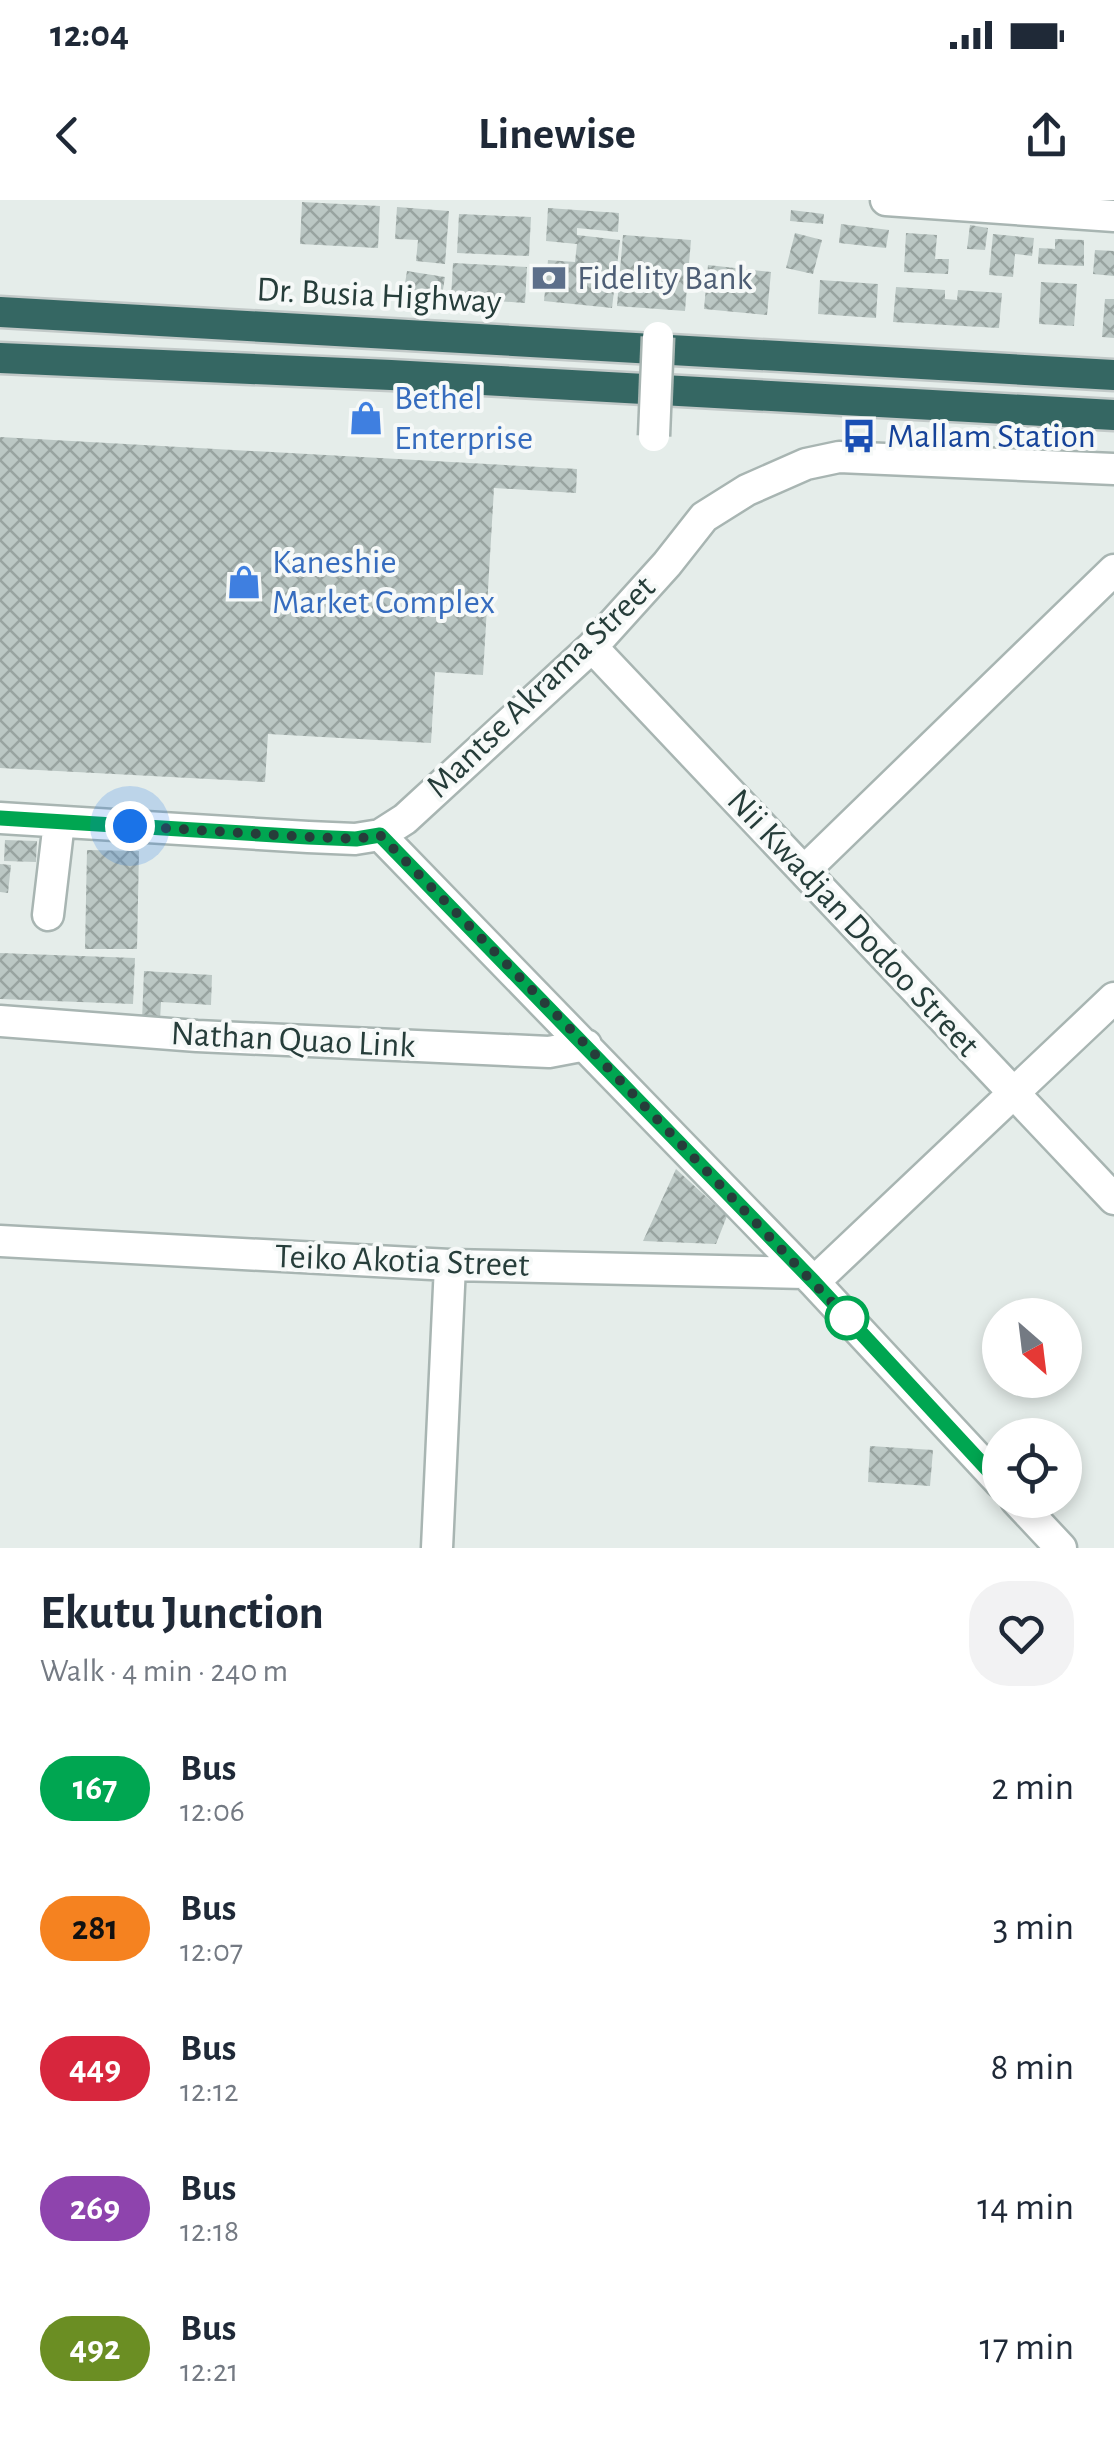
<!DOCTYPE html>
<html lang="en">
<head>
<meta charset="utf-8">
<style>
	:root { --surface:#fff; --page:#f2f2f3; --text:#1f2937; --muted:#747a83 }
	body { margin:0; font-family:"Alegreya Sans",sans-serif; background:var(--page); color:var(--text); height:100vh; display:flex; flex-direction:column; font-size:38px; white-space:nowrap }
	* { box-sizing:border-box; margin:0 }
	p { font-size:32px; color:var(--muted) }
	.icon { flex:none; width:55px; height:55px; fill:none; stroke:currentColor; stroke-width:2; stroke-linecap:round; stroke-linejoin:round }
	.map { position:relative; height:1348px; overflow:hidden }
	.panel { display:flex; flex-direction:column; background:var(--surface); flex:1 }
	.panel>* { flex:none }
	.badge { padding:0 20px; border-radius:32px; font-size:35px; line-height:65px }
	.needle { width:65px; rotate:152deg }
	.tools { position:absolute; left:982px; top:1098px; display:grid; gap:20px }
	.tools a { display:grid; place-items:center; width:100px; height:100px; border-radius:50%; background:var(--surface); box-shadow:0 5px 15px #0003; font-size:50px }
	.you { position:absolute; width:50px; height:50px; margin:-25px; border:8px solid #fff; border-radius:50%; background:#1a73e8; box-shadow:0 0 0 15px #1a73e833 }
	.map>.badge { position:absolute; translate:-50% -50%; box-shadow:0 0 0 5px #fff }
	.round { display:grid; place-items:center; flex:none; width:105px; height:105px; border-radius:40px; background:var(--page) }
	.summary { display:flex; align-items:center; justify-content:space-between; height:170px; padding:0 40px }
	h1 { font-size:48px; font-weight:600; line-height:75px }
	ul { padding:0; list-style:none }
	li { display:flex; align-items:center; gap:30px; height:140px; padding:0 40px }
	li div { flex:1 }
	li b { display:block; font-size:38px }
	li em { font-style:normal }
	li .badge { min-width:110px; font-weight:700; text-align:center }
	.status { display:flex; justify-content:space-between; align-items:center; height:70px; padding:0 50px; background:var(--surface); direction:ltr }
	.status svg { height:28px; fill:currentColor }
	header { display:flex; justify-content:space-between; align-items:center; height:130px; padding:0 40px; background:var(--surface); font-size:45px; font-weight:600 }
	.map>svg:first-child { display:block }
	.building { fill:url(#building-cross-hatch) }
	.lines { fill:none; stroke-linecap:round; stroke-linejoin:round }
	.minor-casing { stroke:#a8b5b2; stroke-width:35 }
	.highway-casing { stroke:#c2c9c8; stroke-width:35 }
	.minor { stroke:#fff; stroke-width:30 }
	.highway { stroke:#356763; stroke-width:30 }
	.minor-bridge-casing { stroke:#a8b5b2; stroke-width:35; stroke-linecap:butt }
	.minor-bridge { stroke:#fff; stroke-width:30 }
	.line-casing { stroke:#fff; stroke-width:22 }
	.line { stroke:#00a651; stroke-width:15 }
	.walk { stroke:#263d3a; stroke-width:10; stroke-dasharray:0 18 }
	.stop-dot { fill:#fff; stroke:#00a651; stroke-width:5 }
	.labels { text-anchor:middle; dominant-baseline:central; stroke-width:8; stroke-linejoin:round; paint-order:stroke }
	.service-label { font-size:35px; fill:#4e5e75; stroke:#f6f9f8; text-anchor:start }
	.street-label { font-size:35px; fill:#263d3a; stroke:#f6f9f8 }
	.shop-label { font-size:35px; fill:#366cbe; stroke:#f6f9f8; text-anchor:start }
	.transit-label { font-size:35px; fill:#164399; stroke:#f6f9f8; text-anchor:start }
</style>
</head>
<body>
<div class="status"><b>12:04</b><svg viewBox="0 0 49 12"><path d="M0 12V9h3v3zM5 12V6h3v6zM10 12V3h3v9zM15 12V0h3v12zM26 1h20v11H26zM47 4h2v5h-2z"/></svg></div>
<header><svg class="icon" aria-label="back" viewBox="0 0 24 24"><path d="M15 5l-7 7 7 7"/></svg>Linewise<svg class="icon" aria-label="share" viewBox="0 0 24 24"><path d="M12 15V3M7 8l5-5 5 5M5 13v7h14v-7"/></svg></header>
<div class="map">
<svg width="1114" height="1348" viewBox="0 0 1114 1348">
	<defs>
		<pattern id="building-cross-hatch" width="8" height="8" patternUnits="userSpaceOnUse" patternTransform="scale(2.5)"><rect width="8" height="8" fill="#bbc7c4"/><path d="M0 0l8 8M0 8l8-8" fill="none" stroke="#98a3a0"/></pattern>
	</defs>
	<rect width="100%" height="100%" fill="#e5edea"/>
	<path class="building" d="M 302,2 L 380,6 L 378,48 L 300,44 Z
		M 397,7 L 449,11 L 445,64 L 416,61 L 418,40 L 395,39 Z
		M 548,8 L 619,13 L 618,32 L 577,28 L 577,35 L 620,40 L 612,108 L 544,101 L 548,60 L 575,62 L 577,44 L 546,41 Z
		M 791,10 L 824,14 L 823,24 L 790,21 Z
		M 459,14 L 531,17 L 529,56 L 457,53 Z
		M 841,24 L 889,30 L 886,48 L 839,43 Z
		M 970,25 L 988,28 L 985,50 L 967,49 Z
		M 795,33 L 822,40 L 813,74 L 786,68 Z
		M 906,33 L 937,35 L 935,59 L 949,59 L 948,74 L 904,72 Z
		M 993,34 L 1034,38 L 1032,56 L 1015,54 L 1013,77 L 989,75 Z
		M 623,35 L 691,40 L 685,111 L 617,106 Z
		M 1055,39 L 1084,40 L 1084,66 L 1038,64 L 1039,48 L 1055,49 Z
		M 1095,50 L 1114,51 L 1114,76 L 1093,74 Z
		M 453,63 L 527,67 L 525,103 L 451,98 Z
		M 708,65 L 771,72 L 767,115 L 704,109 Z
		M 407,71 L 445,77 L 441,102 L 403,96 Z
		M 820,80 L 878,84 L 876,118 L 818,114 Z
		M 1041,82 L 1077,84 L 1074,126 L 1039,124 Z
		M 896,87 L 945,90 L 945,99 L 957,100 L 958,90 L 1002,93 L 999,128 L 893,122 Z
		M 1105,99 L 1114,99 L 1114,138 L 1102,137 Z
		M 0,237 L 577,269 L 576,293 L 494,288 L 483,475 L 435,472 L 431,543 L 268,534 L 265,582 L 0,568 Z
		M 5,640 L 37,641 L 36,662 L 4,661 Z
		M 87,650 L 139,651 L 137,749 L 85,749 Z
		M 0,664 L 11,665 L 8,693 L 0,692 Z
		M 0,753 L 135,758 L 133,804 L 0,799 Z
		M 144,771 L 212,775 L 211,805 L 161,802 L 160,821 L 142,820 Z
		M 676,969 L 727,1016 L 716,1044 L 643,1041 Z
		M 870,1246 L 933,1250 L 930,1286 L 868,1282 Z"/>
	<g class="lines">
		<g class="minor-casing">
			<path id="minor" d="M 886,0 L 1114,16
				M 592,447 L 1114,999
				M 0,618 L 308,637 L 355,639 L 380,635 L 405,619 L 592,447 L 667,364 L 704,317 L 747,290 L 806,264 L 839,257 L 1114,269
				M 380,635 L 814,1082 L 1000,1282
				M 805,670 L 1114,370
				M 48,715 L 59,622
				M 0,821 L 197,836 L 549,852 L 586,845
				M 0,1041 L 450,1065 L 804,1073
				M 814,1082 L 1114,798
				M 1016,1300 L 1061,1348
				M 437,1348 L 450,1065"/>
		</g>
		<g class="highway-casing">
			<path id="highway" d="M 0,112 L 1114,175
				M 0,158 L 391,175 L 1114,215"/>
		</g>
		<use href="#minor" class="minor"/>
		<use href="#highway" class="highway"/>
		<g class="minor-bridge-casing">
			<path id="minor-bridge" d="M 654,236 L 658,137"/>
		</g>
		<use href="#minor-bridge" class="minor-bridge"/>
	</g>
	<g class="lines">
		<g class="line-casing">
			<path id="line" d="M 0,618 L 308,637 L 356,639 L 380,635 L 814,1082 L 1000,1283"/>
		</g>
		<use href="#line" class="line"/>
		<path class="walk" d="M 130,626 L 308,637 L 356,639 L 380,635 L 586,845 L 847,1118"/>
	</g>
	<defs>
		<g id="bank-bare" transform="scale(2.7)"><path d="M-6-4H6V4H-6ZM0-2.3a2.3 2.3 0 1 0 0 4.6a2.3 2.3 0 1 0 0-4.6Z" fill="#5c6f8a" stroke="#f6f9f8" stroke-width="2.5" paint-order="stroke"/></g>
		<g id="shop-bare" transform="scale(2.7)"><path d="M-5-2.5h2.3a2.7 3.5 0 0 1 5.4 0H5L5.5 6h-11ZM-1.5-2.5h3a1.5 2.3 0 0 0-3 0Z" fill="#3f7fe0" stroke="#f6f9f8" stroke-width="2.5" paint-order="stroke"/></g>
		<g id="bus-bare" transform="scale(2.7)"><path d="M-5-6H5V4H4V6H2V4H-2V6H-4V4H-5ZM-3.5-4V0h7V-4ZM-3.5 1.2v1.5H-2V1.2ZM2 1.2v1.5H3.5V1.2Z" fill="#1a4fb4" stroke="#f6f9f8" stroke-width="2.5" paint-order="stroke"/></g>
	</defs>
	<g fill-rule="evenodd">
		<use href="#bank-bare" x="549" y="78"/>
		<use href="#shop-bare" x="366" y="218"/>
		<use href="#bus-bare" x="859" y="236"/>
		<use href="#shop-bare" x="244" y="382"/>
	</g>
	<circle class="stop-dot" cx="847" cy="1118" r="20"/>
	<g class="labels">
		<g class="service-label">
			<text x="577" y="78">Fidelity Bank</text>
		</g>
		<g class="street-label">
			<text transform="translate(379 96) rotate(3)">Dr. Busia Highway</text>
			<text transform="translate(541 487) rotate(-44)">Mantse Akrama Street</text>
			<text transform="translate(853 723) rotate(47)">Nii Kwadjan Dodoo Street</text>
			<text transform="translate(293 840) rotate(3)">Nathan Quao Link</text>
			<text transform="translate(402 1061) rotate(2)">Teiko Akotia Street</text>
		</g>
		<g class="shop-label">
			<text x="394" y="198">Bethel<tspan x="394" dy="40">Enterprise</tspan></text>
			<text x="272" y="362">Kaneshie<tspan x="272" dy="40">Market Complex</tspan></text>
		</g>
		<g class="transit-label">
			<text x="887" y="236">Mallam Station</text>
		</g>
	</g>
</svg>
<div class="tools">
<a><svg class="needle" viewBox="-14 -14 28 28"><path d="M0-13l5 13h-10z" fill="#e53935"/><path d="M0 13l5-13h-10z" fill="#747a83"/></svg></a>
<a><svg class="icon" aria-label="locate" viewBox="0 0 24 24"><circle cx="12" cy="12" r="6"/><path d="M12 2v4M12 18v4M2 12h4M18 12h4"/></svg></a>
</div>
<div class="you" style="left:130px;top:626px"></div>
</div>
<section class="panel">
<div class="summary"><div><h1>Ekutu Junction</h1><p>Walk · 4 min · 240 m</p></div><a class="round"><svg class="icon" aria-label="heart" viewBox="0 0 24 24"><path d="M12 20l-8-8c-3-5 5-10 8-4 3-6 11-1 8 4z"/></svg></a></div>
<ul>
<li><span class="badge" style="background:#00a651;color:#fff">167</span><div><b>Bus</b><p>12:06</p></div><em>2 min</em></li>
<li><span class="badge" style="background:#f58220;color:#111">281</span><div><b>Bus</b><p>12:07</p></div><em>3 min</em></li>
<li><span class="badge" style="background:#d7263d;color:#fff">449</span><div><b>Bus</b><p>12:12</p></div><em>8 min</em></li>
<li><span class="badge" style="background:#8e44ad;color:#fff">269</span><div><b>Bus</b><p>12:18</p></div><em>14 min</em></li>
<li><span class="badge" style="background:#6b8e23;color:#fff">492</span><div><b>Bus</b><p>12:21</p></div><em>17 min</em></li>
</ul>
</section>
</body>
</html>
